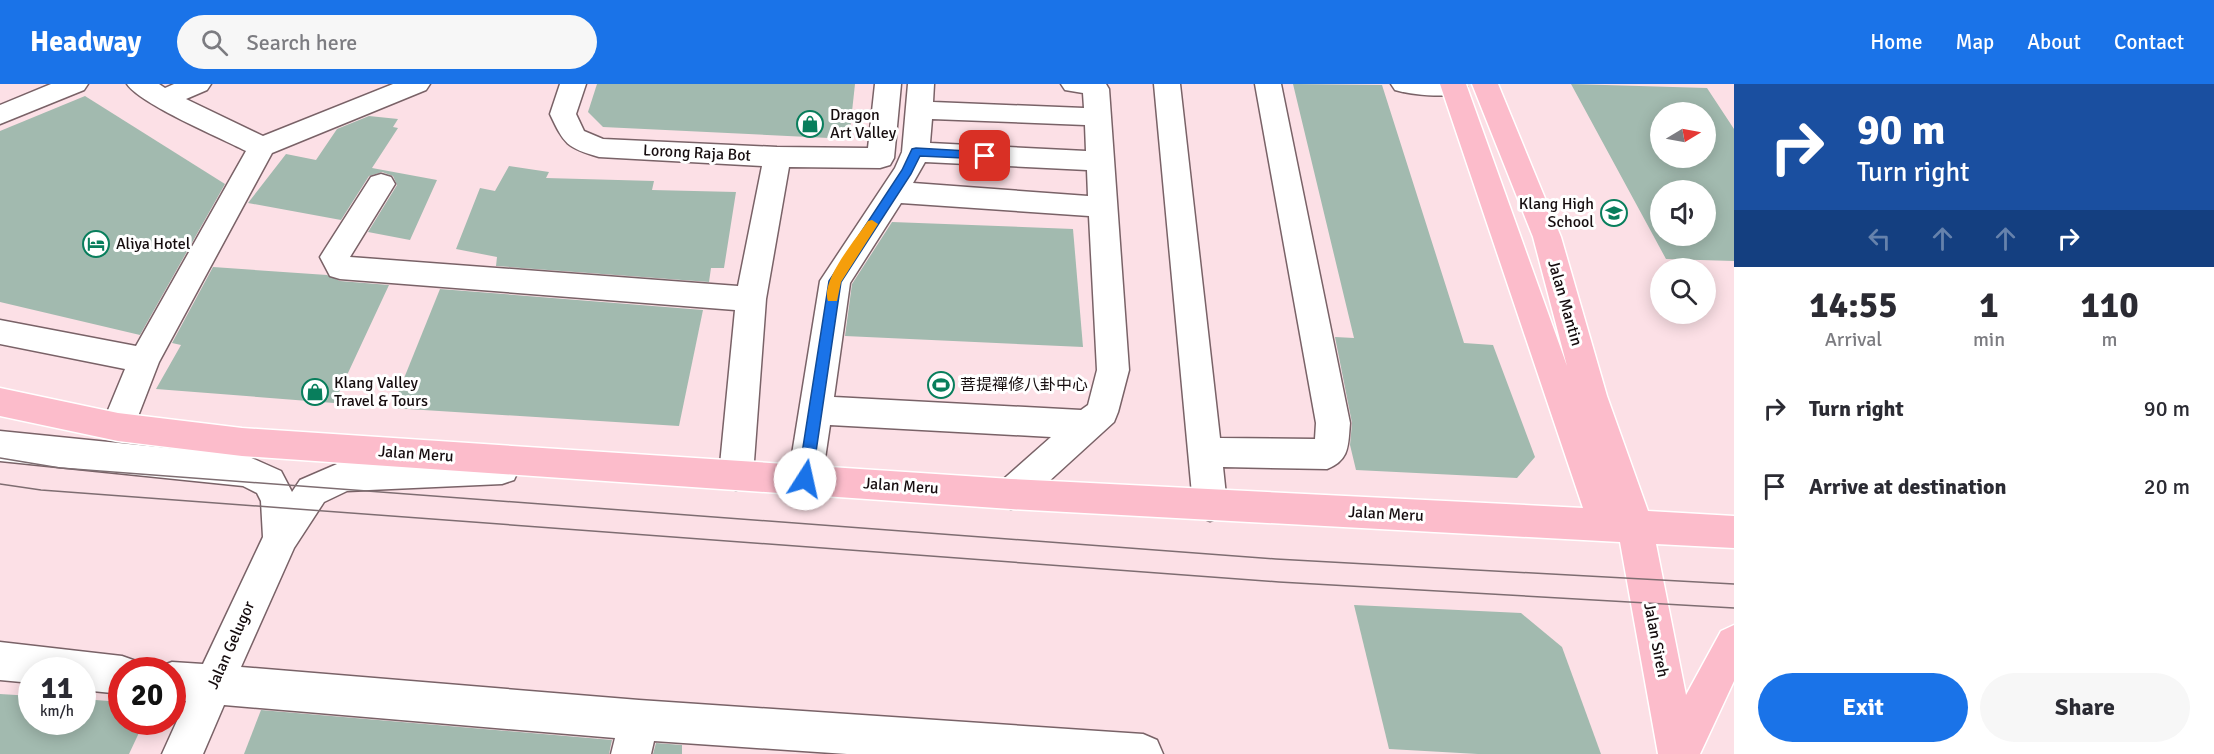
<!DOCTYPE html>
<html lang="en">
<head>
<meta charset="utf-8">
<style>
  :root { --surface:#fff; --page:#f7f7f7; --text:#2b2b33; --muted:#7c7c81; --accent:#1a73e8 }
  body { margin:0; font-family:Signika,"Noto Sans SC",sans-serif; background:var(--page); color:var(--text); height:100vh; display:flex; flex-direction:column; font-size:22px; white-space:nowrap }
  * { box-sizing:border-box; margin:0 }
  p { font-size:20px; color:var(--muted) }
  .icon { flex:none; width:33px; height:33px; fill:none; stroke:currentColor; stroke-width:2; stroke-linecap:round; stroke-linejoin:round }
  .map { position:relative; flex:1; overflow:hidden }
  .drawer { display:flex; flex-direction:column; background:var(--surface); width:480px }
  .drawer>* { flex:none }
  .guide { background:#1a4fa0; color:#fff; overflow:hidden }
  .needle { width:39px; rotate:80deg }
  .buttons { position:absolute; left:1650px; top:18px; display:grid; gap:12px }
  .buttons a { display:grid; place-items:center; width:66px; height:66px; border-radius:50%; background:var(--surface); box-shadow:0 3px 15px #0003; font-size:30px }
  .speed { position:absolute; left:18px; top:573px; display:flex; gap:12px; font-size:30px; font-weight:700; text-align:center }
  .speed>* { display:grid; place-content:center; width:78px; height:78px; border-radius:50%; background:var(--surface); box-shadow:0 3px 15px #0003; line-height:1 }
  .speed small { font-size:15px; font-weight:400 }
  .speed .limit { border:9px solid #d22; background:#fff; color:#111 }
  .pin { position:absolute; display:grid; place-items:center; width:51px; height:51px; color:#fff; margin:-26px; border-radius:12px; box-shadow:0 3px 9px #0006 }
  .me { position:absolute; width:66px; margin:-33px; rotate:10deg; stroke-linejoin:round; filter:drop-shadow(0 0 4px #0008) }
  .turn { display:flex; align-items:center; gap:21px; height:126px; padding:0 24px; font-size:27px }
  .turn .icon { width:78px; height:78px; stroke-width:2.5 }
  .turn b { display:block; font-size:42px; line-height:51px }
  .lanes { display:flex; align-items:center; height:57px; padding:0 24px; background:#0003; justify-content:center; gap:30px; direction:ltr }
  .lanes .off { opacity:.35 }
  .eta { display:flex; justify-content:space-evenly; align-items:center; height:102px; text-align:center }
  .eta b { font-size:36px; font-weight:800; line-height:42px }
  .primary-button { display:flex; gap:12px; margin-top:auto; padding:12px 24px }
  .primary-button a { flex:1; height:69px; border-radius:36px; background:var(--accent); color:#fff; font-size:24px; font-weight:800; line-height:69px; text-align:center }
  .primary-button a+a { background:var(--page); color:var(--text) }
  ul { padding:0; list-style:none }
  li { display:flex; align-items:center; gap:18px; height:78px; padding:0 24px }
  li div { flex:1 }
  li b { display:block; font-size:22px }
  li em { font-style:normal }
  header { display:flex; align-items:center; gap:36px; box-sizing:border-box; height:84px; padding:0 30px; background:var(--accent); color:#fff }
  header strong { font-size:28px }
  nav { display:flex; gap:33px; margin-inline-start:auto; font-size:21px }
  .search { width:420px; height:54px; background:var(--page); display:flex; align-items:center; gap:15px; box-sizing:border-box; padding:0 21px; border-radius:33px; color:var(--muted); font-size:22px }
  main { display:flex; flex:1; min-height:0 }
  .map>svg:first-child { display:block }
</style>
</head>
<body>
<header>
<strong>Headway</strong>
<div class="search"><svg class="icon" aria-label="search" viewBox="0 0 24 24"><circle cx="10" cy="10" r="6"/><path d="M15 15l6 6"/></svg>Search here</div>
<nav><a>Home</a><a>Map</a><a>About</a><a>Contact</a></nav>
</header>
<main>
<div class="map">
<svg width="1734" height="670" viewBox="0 0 1734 670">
  <rect width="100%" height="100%" fill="#fce0e6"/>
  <!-- building -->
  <g fill="#a2baaf" fill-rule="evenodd">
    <polygon points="597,0 855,0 849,55 603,43 588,28"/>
    <polygon points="1293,0 1382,1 1464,259 1493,261 1535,373 1517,394 1356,386 1350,361 1352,339 1335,253 1354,254"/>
    <path d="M1571 0 1707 4 1734 45V177L1666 175ZM1660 28H1706V74H1660ZM1660 106H1706V152H1660Z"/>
    <polygon points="85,12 225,100 140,251 0,218 0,47"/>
    <polygon points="369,32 398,35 393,43 398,44 372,84 437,96 410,156 368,148 397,101 393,92 382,88 369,92 341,136 248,119 286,70 316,76 337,45"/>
    <polygon points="509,82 549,88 546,94 654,97 652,106 736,108 724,184 711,184 709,198 496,182 497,173 456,165 480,104 495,107"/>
    <polygon points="892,138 1073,145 1083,263 845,252 852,200"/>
    <polygon points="213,183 327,191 340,197 389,201 334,319 156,305 181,261 172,259"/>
    <polygon points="440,205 703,226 679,342 392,324"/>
    <polygon points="1354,521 1521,529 1562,563 1601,670 1478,670 1389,665"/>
    <polygon points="0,610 32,612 32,638 82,638 82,615 122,618 122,638 144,638 129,670 0,670"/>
    <polygon points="261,626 612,656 609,670 244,670"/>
    <polygon points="656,659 682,661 682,670 653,670"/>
  </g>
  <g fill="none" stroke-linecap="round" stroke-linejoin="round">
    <defs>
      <g id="minor">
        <polygon points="51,0 88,0 84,6 0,40 0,21"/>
        <path d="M127 0H159L165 4 174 0H211L207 6 186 15 263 52 393 0H430L426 6 272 69 159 278 130 353 118 357 106 353 101 343 125 285 0 260V236L136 262 246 67C221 54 140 20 127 0Z"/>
        <path d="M560 0H586L576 30 584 47 603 55 777 63 868 64 875 0H901L894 74 890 81 880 84 789 83 766 215 753 391 748 402 736 406 724 402 719 391 735 226 340 195 330 192 320 173 325 165 371 93 381 90 391 93 395 100 350 173 738 202 762 82 599 73C567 64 564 60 550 30Z"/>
        <path d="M908 0H934L933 18 1084 24 1083 9 1065 6 1061 0H1106L1109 5 1129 286 1118 328 1114 338 1023 421 1011 425 999 421 994 410 999 399 1051 353 830 341 822 395 817 406 805 410 793 406 788 395 820 197 895 84 902 68ZM932 35 1085 41 1086 67 930 59ZM925 78 1087 86 1088 112 913 99ZM901 119 1089 132 1097 286 1088 321 1081 326 834 313 850 199Z"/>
        <path d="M1154 0H1180L1220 354 1315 355 1316 339 1255 0H1281L1350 339C1348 361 1350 376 1327 385L1223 383 1227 421 1222 432 1210 437 1198 432 1193 421Z"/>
        <path d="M1391 0H1465L1467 3 1463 9C1444 14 1414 11 1395 6Z"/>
        <polygon points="0,347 247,372 281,387 292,408 300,396 344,377 502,370 514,374 519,385 514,396 502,400 347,407 324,418 294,464 241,583 639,616 1143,650 1157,656 1163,670 847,670 654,657 651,670 611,670 615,654 224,621 203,670 162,670 186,617 172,616 172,586 157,586 158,583 172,578 203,580 263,453 261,417 257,409 243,402 0,377"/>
        <polygon points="0,558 122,572 136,577 139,586 122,586 122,610 82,606 82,586 32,586 32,599 0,596"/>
      </g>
      <polygon id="highway" points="1440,0 1466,0 1567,282 1533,153 1472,0 1498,0 1561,153 1607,312 1648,427 1734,432 1734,464 1656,460 1686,611 1721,547 1734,541 1734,597 1700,670 1658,670 1620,458 1011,425 242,372 118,357 0,332 0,304 118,329 242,344 1011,395 1583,424"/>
    </defs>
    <!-- minor casing -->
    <use href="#minor" stroke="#796267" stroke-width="3"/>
    <!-- highway casing -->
    <use href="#highway" stroke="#fff" stroke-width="3"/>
    <!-- minor -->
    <use href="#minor" fill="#fff" fill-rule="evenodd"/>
    <!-- highway -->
    <use href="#highway" fill="#fcbccb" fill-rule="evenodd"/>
    <!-- tram -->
    <g stroke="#7e6d71" stroke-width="1.5">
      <polyline points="0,374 60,384 1276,475 1734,500"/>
      <polyline points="0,400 41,406 1279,498 1734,524"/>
    </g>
  </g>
  <!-- route -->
  <polygon fill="#1a73e8" stroke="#114b97" stroke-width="1.5" points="916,64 985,68 991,72 985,75 920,72 911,90 841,198 812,395 810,399 805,401 800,399 798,395 829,197 902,86 912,65"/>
  <!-- slow -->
  <path fill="#f59e0b" d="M872 136 878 140 841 198 837 217H828C820 197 856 155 868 137Z"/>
  <!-- icons -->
  <defs>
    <symbol id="shop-ring" viewBox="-11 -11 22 22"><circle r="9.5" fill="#fff" stroke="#087e5c" stroke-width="1.5"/><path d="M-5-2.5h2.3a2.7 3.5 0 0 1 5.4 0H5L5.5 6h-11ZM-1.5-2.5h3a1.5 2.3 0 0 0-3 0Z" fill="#087e5c"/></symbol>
    <symbol id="school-ring" viewBox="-11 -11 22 22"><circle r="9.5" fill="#fff" stroke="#087e5c" stroke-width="1.5"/><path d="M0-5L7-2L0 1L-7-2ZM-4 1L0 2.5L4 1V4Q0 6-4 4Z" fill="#087e5c"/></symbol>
    <symbol id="hotel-ring" viewBox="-11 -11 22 22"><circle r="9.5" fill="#fff" stroke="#087e5c" stroke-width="1.5"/><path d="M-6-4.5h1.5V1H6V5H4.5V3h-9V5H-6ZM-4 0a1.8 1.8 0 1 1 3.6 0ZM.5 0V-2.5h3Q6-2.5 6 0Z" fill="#087e5c"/></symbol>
    <symbol id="stadium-ring" viewBox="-11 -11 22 22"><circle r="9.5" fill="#fff" stroke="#087e5c" stroke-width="1.5"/><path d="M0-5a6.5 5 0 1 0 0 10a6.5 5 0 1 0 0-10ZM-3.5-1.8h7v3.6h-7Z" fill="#087e5c"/></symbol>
  </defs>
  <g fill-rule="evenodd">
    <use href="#shop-ring" x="795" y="25" width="30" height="30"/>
    <use href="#school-ring" x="1599" y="114" width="30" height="30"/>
    <use href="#hotel-ring" x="81" y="145" width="30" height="30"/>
    <use href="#stadium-ring" x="926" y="286" width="30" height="30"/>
    <use href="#shop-ring" x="300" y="293" width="30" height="30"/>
  </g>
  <g text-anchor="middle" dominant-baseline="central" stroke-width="6" stroke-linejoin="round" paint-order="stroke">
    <!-- poi labels -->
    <g font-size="16" fill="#160d0f" stroke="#fff" text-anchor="start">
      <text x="830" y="31">Dragon<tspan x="830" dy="18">Art Valley</tspan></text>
      <text x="1594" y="120" text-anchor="end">Klang High<tspan x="1594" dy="18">School</tspan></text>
      <text x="116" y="160">Aliya Hotel</text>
      <text x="334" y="299">Klang Valley<tspan x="334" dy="18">Travel &amp; Tours</tspan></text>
      <text x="960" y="301">菩提禪修八卦中心</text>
    </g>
    <!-- street labels -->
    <g font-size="16" fill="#160d0f" stroke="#fff">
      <text transform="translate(697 69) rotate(3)">Lorong Raja Bot</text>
      <text transform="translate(1565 219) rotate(74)">Jalan Mantin</text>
      <text transform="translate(416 370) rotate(4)">Jalan Meru</text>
      <text transform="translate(901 402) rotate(4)">Jalan Meru</text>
      <text transform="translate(1386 430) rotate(3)">Jalan Meru</text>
      <text transform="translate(1656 556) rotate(79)">Jalan Sireh</text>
      <text transform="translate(231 561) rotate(-66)">Jalan Gelugor</text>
    </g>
  </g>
</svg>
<div class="buttons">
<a><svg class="needle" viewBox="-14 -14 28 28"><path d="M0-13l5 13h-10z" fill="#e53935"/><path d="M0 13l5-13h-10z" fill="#7c7c81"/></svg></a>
<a><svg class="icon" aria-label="sound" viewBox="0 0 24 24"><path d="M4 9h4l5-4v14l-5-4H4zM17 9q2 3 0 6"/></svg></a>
<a><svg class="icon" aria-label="search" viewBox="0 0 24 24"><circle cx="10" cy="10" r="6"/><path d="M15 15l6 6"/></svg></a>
</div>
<div class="speed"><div>11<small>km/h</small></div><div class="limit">20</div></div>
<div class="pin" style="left:985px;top:72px;background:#d93025"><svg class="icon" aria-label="arrive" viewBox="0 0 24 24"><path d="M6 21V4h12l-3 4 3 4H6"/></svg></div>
<svg class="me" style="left:805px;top:395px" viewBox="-20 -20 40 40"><circle r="19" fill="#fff"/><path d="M0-13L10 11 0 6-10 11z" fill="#1a73e8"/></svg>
</div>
<section class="drawer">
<div class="guide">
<div class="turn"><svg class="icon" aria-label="right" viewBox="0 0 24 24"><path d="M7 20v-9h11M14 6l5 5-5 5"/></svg><div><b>90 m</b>Turn right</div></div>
<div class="lanes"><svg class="icon off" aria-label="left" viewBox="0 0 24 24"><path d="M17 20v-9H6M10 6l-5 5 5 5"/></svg><svg class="icon off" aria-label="ahead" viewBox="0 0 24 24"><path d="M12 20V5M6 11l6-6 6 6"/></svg><svg class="icon off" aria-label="ahead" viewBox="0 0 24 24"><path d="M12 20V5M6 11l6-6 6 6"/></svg><svg class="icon" aria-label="right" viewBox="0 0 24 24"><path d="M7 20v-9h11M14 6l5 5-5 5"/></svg></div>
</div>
<div class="eta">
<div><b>14:55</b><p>Arrival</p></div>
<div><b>1</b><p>min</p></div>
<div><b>110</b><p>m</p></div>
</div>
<ul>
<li><svg class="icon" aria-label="right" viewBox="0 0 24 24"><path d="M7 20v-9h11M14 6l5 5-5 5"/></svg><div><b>Turn right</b></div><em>90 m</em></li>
<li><svg class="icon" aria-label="arrive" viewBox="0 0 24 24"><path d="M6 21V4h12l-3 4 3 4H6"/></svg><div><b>Arrive at destination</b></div><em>20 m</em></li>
</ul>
<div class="primary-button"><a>Exit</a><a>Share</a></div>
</section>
</main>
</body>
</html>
